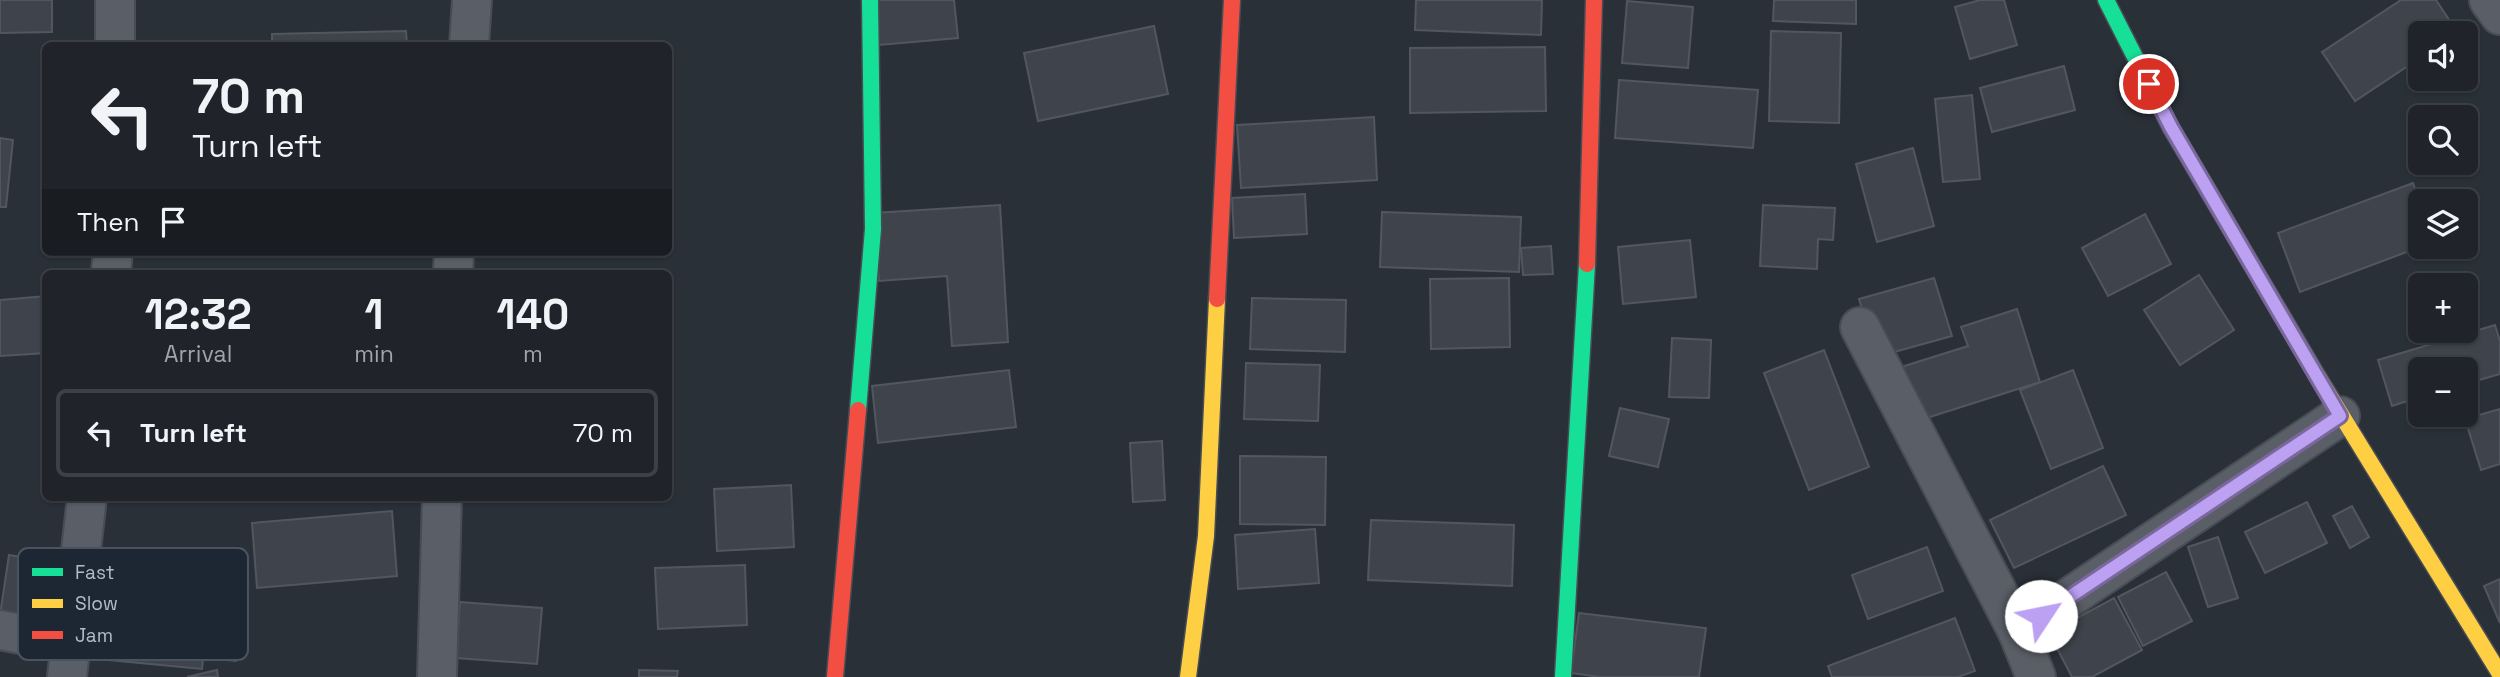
<!DOCTYPE html>
<html lang="en">
<head>
<meta charset="utf-8">
<style>
  :root { --surface:#20242a; --page:#2d3036; --text:#f1f3f6; --muted:#a2a4a8; --line:#3d4147 }
  body { margin:0; font-family:"Space Grotesk",sans-serif; background:var(--page); color:var(--text); height:100vh; display:flex; flex-direction:column; font-size:26px; white-space:nowrap }
  * { box-sizing:border-box; margin:0 }
  p { font-size:23px; color:var(--muted) }
  .icon { flex:none; width:38px; height:38px; fill:none; stroke:currentColor; stroke-width:2; stroke-linecap:round; stroke-linejoin:round }
  .map { position:relative; flex:1; overflow:hidden }
  .panel { position:absolute; left:42px; top:270px; width:630px; height:231px; display:flex; flex-direction:column; background:var(--surface); border-radius:10px; box-shadow:0 2px 5px #0004,0 0 0 2px var(--line) }
  .panel>* { flex:none }
  .guide { position:absolute; left:42px; top:42px; width:630px; height:214px; border-radius:10px; box-shadow:0 2px 5px #0004,0 0 0 2px var(--line); background:#20242a; color:var(--text); overflow:hidden }
  .tools { position:absolute; left:2408px; top:21px; display:grid; gap:14px }
  .tools a { display:grid; place-items:center; width:70px; height:70px; border-radius:10px; background:var(--surface); box-shadow:0 2px 5px #0004,0 0 0 2px var(--line); font-size:35px }
  .pin { position:absolute; display:grid; place-items:center; width:60px; height:60px; color:#fff; margin:-30px; border:4px solid #fff; border-radius:50%; box-shadow:0 2px 7px #0007 }
  .me { position:absolute; width:77px; margin:-38px; rotate:56deg; stroke-linejoin:round; filter:drop-shadow(0 0 5px #0008) }
  .turn { display:flex; align-items:center; gap:24px; height:147px; padding:0 35px; font-size:32px }
  .turn .icon { width:91px; height:91px; stroke-width:2.5 }
  .turn b { display:block; font-size:49px; line-height:60px }
  .then { display:flex; align-items:center; height:66px; padding:0 35px; background:#0003; gap:14px; font-size:26px }
  .eta { display:flex; justify-content:space-evenly; align-items:center; height:119px; text-align:center }
  .eta b { font-size:42px; font-weight:800; line-height:49px }
  ul { padding:0; list-style:none }
  li { display:flex; align-items:center; gap:21px; height:88px; margin:0 14px 10px; padding:0 21px; border:4px solid var(--line); border-radius:10px }
  li div { flex:1 }
  li b { display:block; font-size:26px }
  li em { font-style:normal }
  .map>svg:first-child { display:block }
</style>
</head>
<body>
<div class="map">
<svg width="2500" height="677" viewBox="0 0 2500 677">
  <rect width="100%" height="100%" fill="#2a3038"/>
  <!-- building -->
  <g fill="#3f444c" stroke="#52575f" stroke-width="2">
    <polygon points="0,0 52,0 52,32 0,33"/>
    <polygon points="875,0 954,0 958,38 879,45"/>
    <polygon points="1416,0 1542,0 1541,35 1415,30"/>
    <polygon points="1774,0 1856,0 1856,24 1773,21"/>
    <polygon points="1980,0 2004,0 2017,45 1970,59 1955,7"/>
    <polygon points="2401,0 2436,0 2458,33 2420,33 2420,58 2355,101 2322,52"/>
    <polygon points="1627,1 1693,7 1688,68 1622,63"/>
    <polygon points="1154,26 1168,94 1038,121 1024,53"/>
    <polygon points="406,31 407,46 272,46 272,34"/>
    <polygon points="1771,31 1841,33 1839,123 1769,121"/>
    <polygon points="1545,47 1546,111 1410,113 1410,48"/>
    <polygon points="2064,66 2075,110 1992,132 1980,88"/>
    <polygon points="1619,80 1758,90 1753,148 1615,138"/>
    <polygon points="1972,95 1980,179 1943,182 1935,99"/>
    <polygon points="1374,117 1377,180 1241,188 1237,125"/>
    <polygon points="0,138 13,140 6,207 0,207"/>
    <polygon points="1913,148 1934,226 1877,242 1856,164"/>
    <polygon points="2413,183 2420,202 2420,247 2300,292 2278,233"/>
    <polygon points="1305,194 1307,234 1234,238 1232,198"/>
    <polygon points="1000,205 1008,342 952,346 947,276 879,281 874,213"/>
    <polygon points="1763,205 1835,208 1833,240 1818,239 1817,269 1760,266"/>
    <polygon points="1382,212 1521,217 1519,272 1380,267"/>
    <polygon points="2145,214 2171,264 2108,296 2082,248"/>
    <polygon points="1690,240 1696,297 1623,304 1618,247"/>
    <polygon points="1551,246 1553,274 1523,275 1521,248"/>
    <polygon points="2199,275 2234,330 2180,365 2144,310"/>
    <polygon points="1509,278 1510,347 1431,349 1430,279"/>
    <polygon points="1934,278 1952,336 1876,357 1859,299"/>
    <polygon points="46,296 46,353 0,356 0,300"/>
    <polygon points="1252,298 1346,300 1345,352 1250,349"/>
    <polygon points="2017,309 2040,382 1911,423 1895,369 1968,346 1961,327"/>
    <polygon points="2495,325 2500,341 2500,374 2466,384 2466,369 2420,369 2420,397 2392,406 2378,360"/>
    <polygon points="1672,338 1711,340 1709,398 1669,397"/>
    <polygon points="1824,350 1869,467 1809,490 1764,373"/>
    <polygon points="1246,363 1320,365 1318,421 1244,419"/>
    <polygon points="1009,370 1016,427 878,443 872,386"/>
    <polygon points="2073,370 2103,448 2051,469 2020,390"/>
    <polygon points="1620,408 1669,419 1658,467 1609,456"/>
    <polygon points="2500,409 2500,464 2481,470 2465,419"/>
    <polygon points="1162,441 1165,500 1133,502 1130,443"/>
    <polygon points="1240,456 1326,457 1325,525 1240,524"/>
    <polygon points="2103,466 2126,515 2014,568 1990,520"/>
    <polygon points="791,485 794,547 717,551 714,489"/>
    <polygon points="2307,502 2327,543 2265,573 2245,532"/>
    <polygon points="2352,506 2369,537 2350,548 2333,516"/>
    <polygon points="392,511 397,576 257,588 252,523"/>
    <polygon points="1371,520 1514,525 1512,586 1368,580"/>
    <polygon points="1315,529 1319,583 1238,589 1235,535"/>
    <polygon points="2218,537 2238,598 2208,607 2188,547"/>
    <polygon points="1927,547 1943,591 1868,619 1852,575"/>
    <polygon points="9,555 44,561 34,621 0,615"/>
    <polygon points="745,565 747,625 658,629 655,568"/>
    <polygon points="2166,572 2192,621 2143,646 2118,597"/>
    <polygon points="2500,579 2500,623 2484,586"/>
    <polygon points="212,595 242,598 236,661 206,658"/>
    <polygon points="2114,598 2142,650 2092,677 2072,677 2049,633"/>
    <polygon points="93,602 208,612 202,669 88,658"/>
    <polygon points="460,602 542,608 537,664 456,658"/>
    <polygon points="1579,613 1706,628 1699,677 1600,677 1571,673"/>
    <polygon points="1955,618 1975,671 1958,677 1832,677 1828,666"/>
    <polygon points="217,670 218,677 187,677"/>
    <polygon points="639,670 678,671 677,677 639,677"/>
  </g>
  <g fill="none" stroke-linecap="round" stroke-linejoin="round">
    <defs>
      <g id="street">
        <polyline points="2489,0 2500,15"/>
        <polyline points="115,46 115,0"/>
        <polyline points="469,46 472,0"/>
        <polyline points="111,273 113,252"/>
        <polyline points="453,273 454,252"/>
        <polyline points="1860,327 2018,632 2036,677"/>
        <polyline points="0,630 71,644"/>
        <polyline points="2018,632 2340,416"/>
        <polyline points="67,677 87,497"/>
        <polyline points="437,677 442,497"/>
      </g>
      <g id="fast">
        <polyline points="2106,0 2171,128 2318,377"/>
        <polyline points="858,410 873,229 870,0"/>
        <polyline points="1563,677 1587,264"/>
      </g>
      <g id="slow">
        <polyline points="2318,377 2500,674"/>
        <polyline points="1188,677 1206,536 1217,299"/>
      </g>
      <g id="jam">
        <polyline points="1587,264 1594,0"/>
        <polyline points="1217,299 1232,0"/>
        <polyline points="835,677 858,410"/>
      </g>
    </defs>
    <!-- street casing -->
    <use href="#street" stroke="#484c55" stroke-width="42"/>
    <!-- fast casing -->
    <use href="#fast" stroke="#484c55" stroke-width="19"/>
    <!-- slow casing -->
    <use href="#slow" stroke="#484c55" stroke-width="19"/>
    <!-- jam casing -->
    <use href="#jam" stroke="#484c55" stroke-width="19"/>
    <!-- street -->
    <use href="#street" stroke="#5a5e66" stroke-width="38"/>
    <!-- fast -->
    <use href="#fast" stroke="#16e098" stroke-width="16"/>
    <!-- slow -->
    <use href="#slow" stroke="#ffcf43" stroke-width="16"/>
    <!-- jam -->
    <use href="#jam" stroke="#f24e42" stroke-width="16"/>
  </g>
  <g fill="none" stroke-linecap="round" stroke-linejoin="round">
    <defs>
      <polyline id="route" points="2041,616 2340,416 2171,127 2149,84"/>
    </defs>
    <!-- route casing -->
    <use href="#route" stroke="#7a689d" stroke-width="18"/>
    <!-- route -->
    <use href="#route" stroke="#bca0f2" stroke-width="12"/>
  </g>
  <!-- legend -->
  <rect x="18" y="548" width="230" height="112" rx="10" fill="#1d2633" stroke="#4a5360" stroke-width="2"/>
  <rect x="32" y="568" width="31" height="8" fill="#16e098"/>
  <rect x="32" y="599" width="31" height="9" fill="#ffcf43"/>
  <rect x="32" y="631" width="31" height="8" fill="#f24e42"/>
  <g font-size="19" fill="#b4bcc9">
    <text x="75" y="579">Fast</text>
    <text x="75" y="610">Slow</text>
    <text x="75" y="642">Jam</text>
  </g>
</svg>
<div class="tools">
<a><svg class="icon" aria-label="sound" viewBox="0 0 24 24"><path d="M4 9h4l5-4v14l-5-4H4zM17 9q2 3 0 6"/></svg></a>
<a><svg class="icon" aria-label="search" viewBox="0 0 24 24"><circle cx="10" cy="10" r="6"/><path d="M15 15l6 6"/></svg></a>
<a><svg class="icon" aria-label="layers" viewBox="0 0 24 24"><path d="M12 4l9 5-9 5-9-5zM3 14l9 5 9-5"/></svg></a>
<a>+</a>
<a>−</a>
</div>
<div class="pin" style="left:2149px;top:84px;background:#d93025"><svg class="icon" aria-label="arrive" viewBox="0 0 24 24"><path d="M6 21V4h12l-3 4 3 4H6"/></svg></div>
<svg class="me" style="left:2041px;top:616px" viewBox="-20 -20 40 40"><circle r="19" fill="#fff"/><path d="M0-13L10 11 0 6-10 11z" fill="#bca0f2"/></svg>
<div class="guide">
<div class="turn"><svg class="icon" aria-label="left" viewBox="0 0 24 24"><path d="M17 20v-9H6M10 6l-5 5 5 5"/></svg><div><b>70 m</b>Turn left</div></div>
<div class="then">Then<svg class="icon" aria-label="arrive" viewBox="0 0 24 24"><path d="M6 21V4h12l-3 4 3 4H6"/></svg></div>
</div>
<section class="panel">
<div class="eta">
<div><b>12:32</b><p>Arrival</p></div>
<div><b>1</b><p>min</p></div>
<div><b>140</b><p>m</p></div>
</div>
<ul>
<li><svg class="icon" aria-label="left" viewBox="0 0 24 24"><path d="M17 20v-9H6M10 6l-5 5 5 5"/></svg><div><b>Turn left</b></div><em>70 m</em></li>
</ul>
</section>
</div>
</body>
</html>
